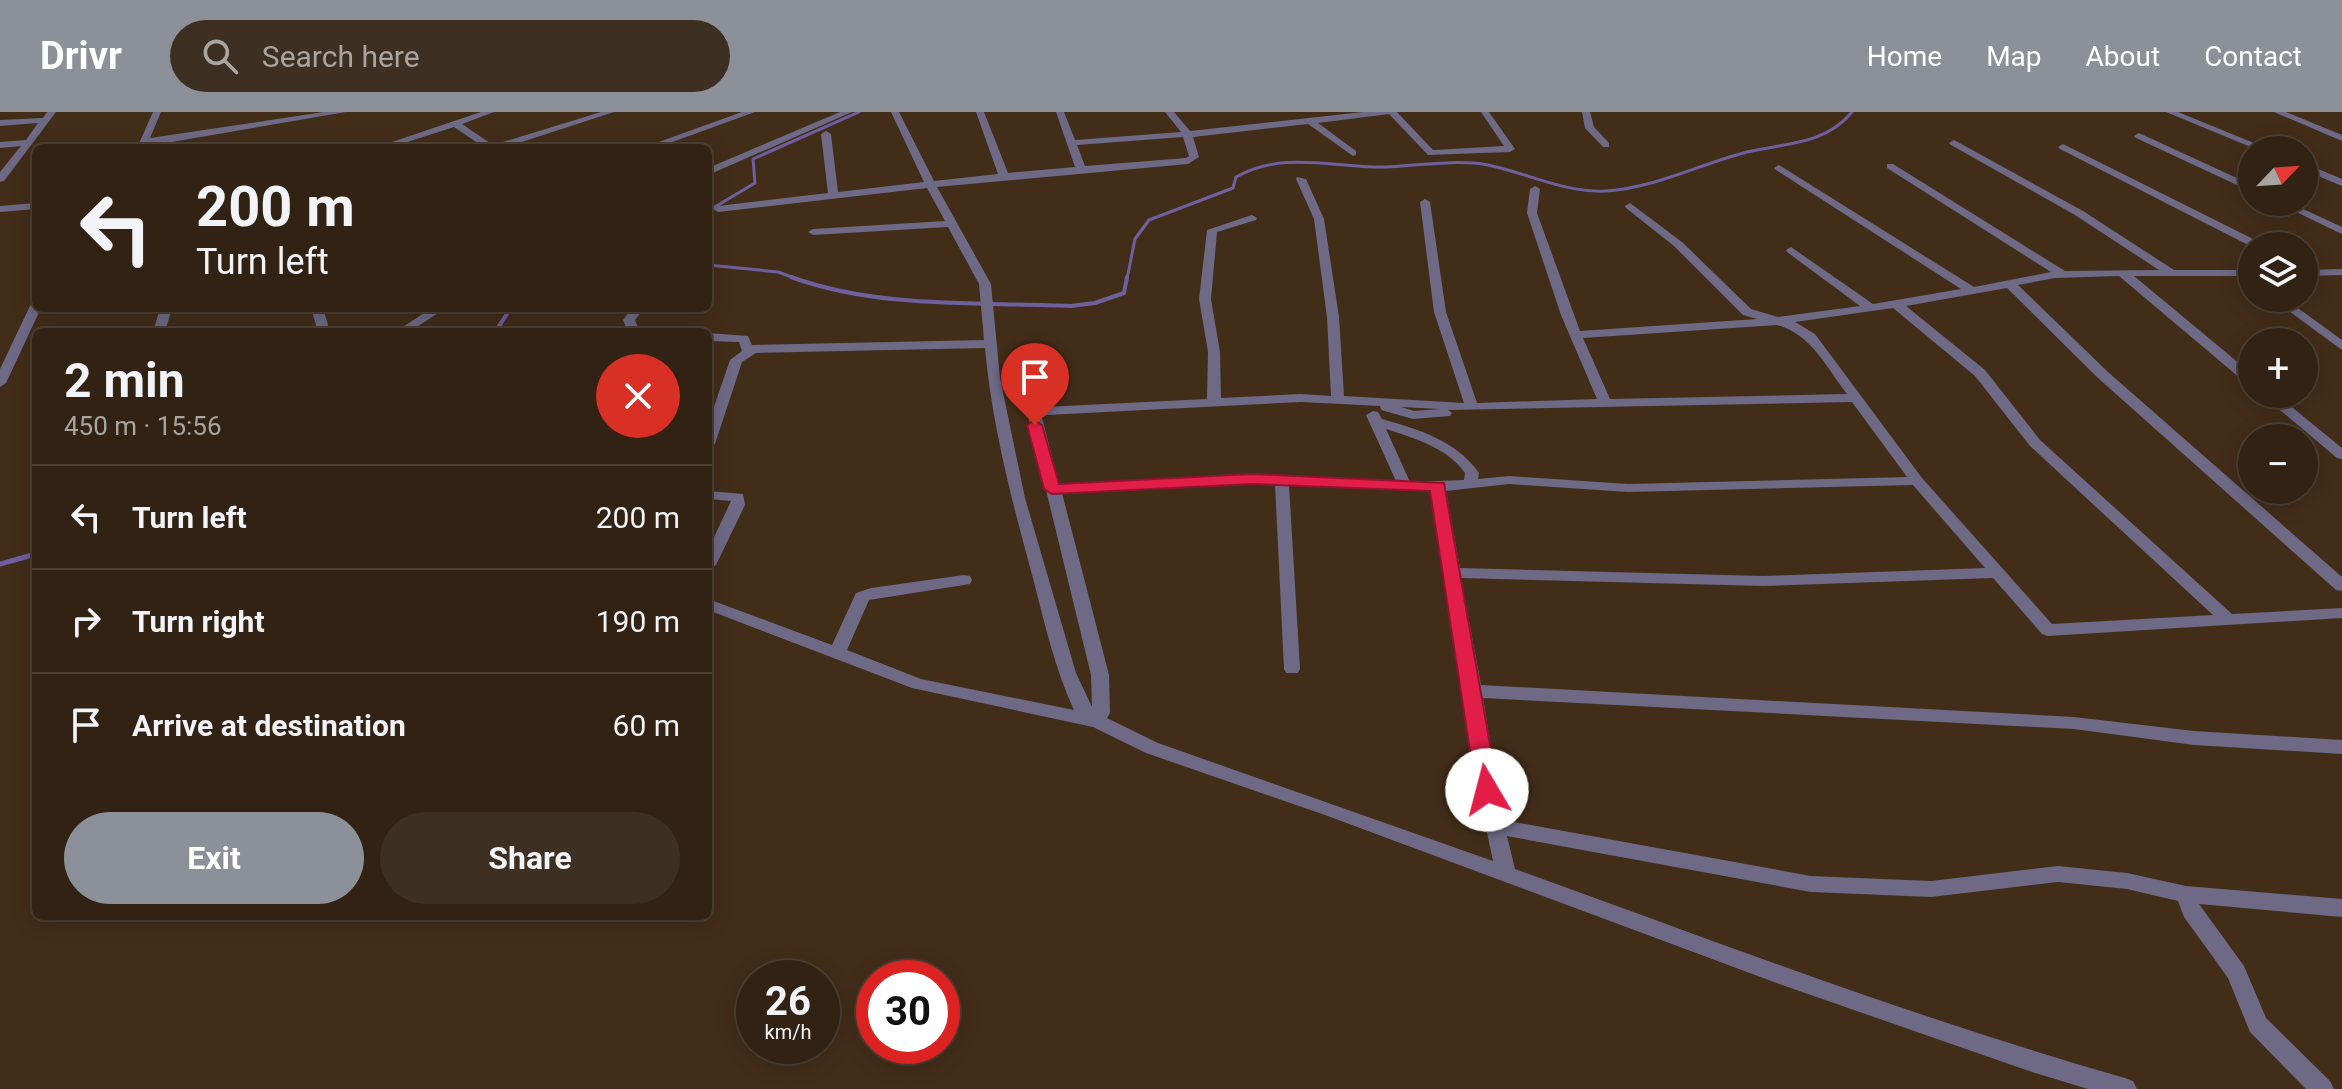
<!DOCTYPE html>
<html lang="en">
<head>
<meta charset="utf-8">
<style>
  :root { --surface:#322213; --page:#3d2f21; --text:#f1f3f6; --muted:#a8a4a0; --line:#4d3f33; --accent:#8c9099 }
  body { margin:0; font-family:Roboto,sans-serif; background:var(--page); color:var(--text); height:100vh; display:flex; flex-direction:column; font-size:30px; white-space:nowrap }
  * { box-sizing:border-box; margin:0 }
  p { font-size:26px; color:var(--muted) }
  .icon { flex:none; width:44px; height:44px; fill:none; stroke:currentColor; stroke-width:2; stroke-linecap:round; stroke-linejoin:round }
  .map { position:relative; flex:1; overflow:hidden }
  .details { position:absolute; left:32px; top:216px; width:680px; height:592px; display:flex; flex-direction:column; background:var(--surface); border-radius:12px; box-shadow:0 4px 20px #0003,0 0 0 2px var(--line) }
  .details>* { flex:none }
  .top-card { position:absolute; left:32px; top:32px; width:680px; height:168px; border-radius:12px; box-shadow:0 4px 20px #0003,0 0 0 2px var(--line); background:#322213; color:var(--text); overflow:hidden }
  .needle { width:52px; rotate:65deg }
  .tools { position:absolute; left:2238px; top:24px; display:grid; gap:16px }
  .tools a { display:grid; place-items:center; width:80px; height:80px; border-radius:50%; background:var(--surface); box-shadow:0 4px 20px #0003,0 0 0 2px var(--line); font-size:40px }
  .speed { position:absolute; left:736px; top:848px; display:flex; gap:16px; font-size:40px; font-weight:700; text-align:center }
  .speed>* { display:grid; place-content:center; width:104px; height:104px; border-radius:50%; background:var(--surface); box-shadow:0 4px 20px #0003,0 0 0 2px var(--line); line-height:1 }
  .speed small { font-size:20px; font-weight:400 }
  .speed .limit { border:12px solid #d22; background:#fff; color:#111 }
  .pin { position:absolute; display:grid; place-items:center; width:68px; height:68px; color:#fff; margin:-82px -34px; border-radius:50% 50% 50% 0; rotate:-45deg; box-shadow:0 0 8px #0007 }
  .pin .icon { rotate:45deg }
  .me { position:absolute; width:88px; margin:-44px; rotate:352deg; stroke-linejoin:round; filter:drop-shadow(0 0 6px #0008) }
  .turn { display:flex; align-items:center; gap:28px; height:168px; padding:0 32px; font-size:36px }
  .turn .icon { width:104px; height:104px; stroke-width:2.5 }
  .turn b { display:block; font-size:56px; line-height:68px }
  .round { display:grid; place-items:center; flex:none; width:84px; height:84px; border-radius:42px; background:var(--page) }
  .overview { display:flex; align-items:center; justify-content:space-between; height:136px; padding:0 32px }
  h1 { font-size:48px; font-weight:700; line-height:60px }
  .primary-button { display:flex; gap:16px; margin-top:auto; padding:16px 32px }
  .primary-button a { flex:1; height:92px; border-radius:48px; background:var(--accent); color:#fff; font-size:32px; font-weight:700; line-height:92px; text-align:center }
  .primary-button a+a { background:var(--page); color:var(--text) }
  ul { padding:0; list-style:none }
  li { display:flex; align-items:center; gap:24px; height:104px; padding:0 32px; border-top:2px solid var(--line) }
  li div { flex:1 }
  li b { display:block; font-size:30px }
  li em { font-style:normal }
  header { display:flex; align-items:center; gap:48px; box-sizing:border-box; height:112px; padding:0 40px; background:var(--accent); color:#fff }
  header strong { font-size:38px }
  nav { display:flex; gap:44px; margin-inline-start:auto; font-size:28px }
  .search { width:560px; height:72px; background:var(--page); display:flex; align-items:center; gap:20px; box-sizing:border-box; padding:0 28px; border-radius:44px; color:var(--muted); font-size:30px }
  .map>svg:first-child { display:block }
</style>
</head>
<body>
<header>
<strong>Drivr</strong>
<div class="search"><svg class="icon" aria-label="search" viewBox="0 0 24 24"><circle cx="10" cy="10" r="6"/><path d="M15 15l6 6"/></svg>Search here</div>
<nav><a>Home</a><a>Map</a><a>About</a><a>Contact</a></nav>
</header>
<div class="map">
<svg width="2342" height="977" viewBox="0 0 2342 977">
  <rect width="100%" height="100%" fill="#422d19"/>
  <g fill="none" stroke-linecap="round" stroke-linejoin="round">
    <!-- stream-far2 -->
    <g stroke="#6e609f" stroke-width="3">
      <polyline points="708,99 755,71 753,47 859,0"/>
      <polyline points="708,153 778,160 797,167"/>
      <path d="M1127 167 1135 127 1149 108 1233 76 1236 65C1285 38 1332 56 1385 55 1419 54 1453 47 1488 53 1527 61 1565 81 1606 79 1655 76 1700 52 1747 40 1785 31 1825 33 1852 0"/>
    </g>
    <!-- stream-far1 -->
    <g stroke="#6e609f" stroke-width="4">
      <path d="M791 165C879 197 979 190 1071 194L1095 191 1124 181 1127 165"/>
      <polyline points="495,220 511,196"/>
    </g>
    <!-- stream -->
    <polyline stroke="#6e609f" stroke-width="5" points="0,452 36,442"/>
    <!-- minor -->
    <g fill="#6e6985" fill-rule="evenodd">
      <polygon points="47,0 56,0 4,69 0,70 0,60 21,34 0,36 0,30 26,28 38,11 0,14 0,8 43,6"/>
      <polygon points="153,0 161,0 150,26 324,0 346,0 137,36"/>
      <polygon points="481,0 494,0 462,12 493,33 601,0 614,0 503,36 485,36 454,15 389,36 374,36"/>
      <polygon points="742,0 755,0 656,36 642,36"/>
      <polygon points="840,0 852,0 708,63 708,56"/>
      <path d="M891 0H899L934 69 998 62 976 0H984L1008 61 1075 55 1056 0H1064L1075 28 1181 20 1165 0H1174L1190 19 1363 0H1397L1433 38 1504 34 1481 0H1489L1515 37 1510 40 1428 43 1389 2 1318 11 1356 39V43L1353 44 1308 12 1193 25 1199 45 1188 52 937 75 991 172 1000 266 1025 386 1076 561 1092 595 1091 563 1028 304 1044 295 1207 287 1208 240 1199 187 1207 118 1252 103 1257 106 1256 108 1217 120 1211 187 1220 240 1221 286 1301 282 1331 284 1327 205 1314 107 1296 67 1297 65 1306 67 1324 107 1339 205 1344 284 1464 291 1434 200 1420 90 1425 87 1430 90 1446 200 1477 291 1597 287 1561 203 1527 101 1530 77 1535 74 1540 77 1537 101 1580 219 1757 207 1743 203 1674 134 1626 96 1625 94 1630 91 1682 130 1751 197 1778 205 1860 194 1787 140 1786 138 1791 135 1873 192 1961 177 1776 58 1774 56 1779 53 1974 175 2051 160 1887 56V52H1893L2065 159 2159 158 2075 103 1951 33 1949 31 1954 28 2083 99 2174 158H2252V164H2134L2252 262V273L2247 272 2119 164 2055 166 2018 173 2108 260 2342 465V479L2336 478 2098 266 2007 176 1906 194 1985 258 2040 328 2232 502 2342 496V506L2048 524 2042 522 1993 466 1763 474 1461 466 1481 573 2074 605 2194 619 2342 628V642L2194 633 2074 617 1483 586 1503 708 1811 764 1931 769 2058 754 2127 761 2186 774 2342 787V805L2199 792 2244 854 2266 906 2330 969 2334 977H2306L2250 920 2228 866 2184 805 2178 789 2127 777 2058 770 1931 785 1811 780 1507 724 1515 757C1717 830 1918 907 2125 966L2133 969 2137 977H2088L2029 959 1785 874 1325 703 1146 641 1093 615 912 576 708 498V487L832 533 856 481 871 476 964 463 970 464 972 468 970 472 964 473 869 488 847 538 921 567 1074 598C1055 557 1045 513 1034 470 1013 393 992 315 985 236L756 241 742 250 715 332 708 336V312L730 248 742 239 739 230 708 229V221L748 224 752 233 984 228 979 172 948 115 813 123 808 120 813 117 945 109 927 76 718 100 713 97 718 94 828 81 821 22 826 19 831 22 838 80 924 70ZM1183 25 1189 44 1186 46 1085 54 1077 33ZM1893 196 1975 264 2030 334 2213 503 2052 512 1922 366 1815 222 1795 210ZM1777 213C1811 222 1827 256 1847 282L1610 287 1583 226ZM1301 290 1380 294 1381 298 1413 307 1450 304 1452 301 1448 298 1852 290 1907 365 1628 372 1509 364 1478 367 1479 361C1457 329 1418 317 1382 307L1378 300 1373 299 1366 303 1396 369 1252 363 1059 372 1042 306 1047 303ZM1401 295 1440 297 1414 299ZM1386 317C1414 326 1448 336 1465 361L1464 368 1410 370ZM1252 371 1275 372 1284 557 1286 561H1298L1300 557 1289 373 1431 379 1478 678 1493 749 1158 631 1107 606 1110 601 1109 563 1062 381ZM1509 372 1628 380 1913 373 1985 456 1763 464 1460 456 1446 379Z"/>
      <polygon points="1582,0 1590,0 1594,15 1609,31 1609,35 1603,35 1585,16"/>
      <polygon points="2166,0 2178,0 2271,38 2258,38"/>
      <polygon points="2274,0 2286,0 2342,23 2342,29"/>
      <polygon points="2139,21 2252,73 2252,80 2136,26 2134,24"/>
      <polygon points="2063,32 2263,132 2264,134 2252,135 2060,37 2058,35"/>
      <polygon points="2304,51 2342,67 2342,74 2304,58"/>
      <polygon points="2275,90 2288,90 2342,115 2342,122"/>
      <polygon points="36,91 36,97 0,100 0,94"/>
      <polygon points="2342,157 2342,163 2304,164 2304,158"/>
      <polygon points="2271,186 2284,186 2342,228 2342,238"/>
      <polygon points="36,190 36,196 41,196 6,271 0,275 0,257 30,194"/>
      <polygon points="160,196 172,196 165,220 153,220"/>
      <polygon points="311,196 323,196 330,220 318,220"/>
      <polygon points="432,196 446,196 409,220 395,220"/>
      <polygon points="632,196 644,196 635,208 640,220 628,220 623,208"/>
      <polygon points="2261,282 2276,282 2342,336 2342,347 2337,346"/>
      <polygon points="708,379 743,382 745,393 716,453 708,458 708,438 731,389 708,387"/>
    </g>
  </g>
  <!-- route -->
  <polygon fill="#e11d48" stroke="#92132f" stroke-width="2" points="1035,308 1042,313 1059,372 1252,362 1444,371 1498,678 1495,684 1479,684 1476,678 1430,379 1252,372 1052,382 1044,377 1027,313"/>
</svg>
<div class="tools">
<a><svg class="needle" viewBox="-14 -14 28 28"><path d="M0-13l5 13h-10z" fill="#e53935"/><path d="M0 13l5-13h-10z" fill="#a8a4a0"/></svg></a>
<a><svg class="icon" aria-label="layers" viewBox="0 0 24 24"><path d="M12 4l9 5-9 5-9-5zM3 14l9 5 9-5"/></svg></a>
<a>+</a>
<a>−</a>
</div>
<div class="speed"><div>26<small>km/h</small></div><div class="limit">30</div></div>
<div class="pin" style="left:1035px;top:313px;background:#d93025"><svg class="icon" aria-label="arrive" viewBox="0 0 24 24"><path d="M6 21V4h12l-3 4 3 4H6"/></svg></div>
<svg class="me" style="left:1487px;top:678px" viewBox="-20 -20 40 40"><circle r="19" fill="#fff"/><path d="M0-13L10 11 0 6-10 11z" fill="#e11d48"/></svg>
<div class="top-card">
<div class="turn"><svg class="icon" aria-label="left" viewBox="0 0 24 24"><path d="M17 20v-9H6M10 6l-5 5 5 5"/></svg><div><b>200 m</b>Turn left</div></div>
</div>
<section class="details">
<div class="overview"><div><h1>2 min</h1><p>450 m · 15:56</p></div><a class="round" style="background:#d93025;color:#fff"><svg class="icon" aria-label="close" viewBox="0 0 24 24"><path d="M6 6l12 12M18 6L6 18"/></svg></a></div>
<ul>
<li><svg class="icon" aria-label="left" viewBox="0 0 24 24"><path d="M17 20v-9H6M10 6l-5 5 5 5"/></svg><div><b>Turn left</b></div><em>200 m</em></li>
<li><svg class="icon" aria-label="right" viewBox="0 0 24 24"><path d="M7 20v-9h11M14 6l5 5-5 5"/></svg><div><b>Turn right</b></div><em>190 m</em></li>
<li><svg class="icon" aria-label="arrive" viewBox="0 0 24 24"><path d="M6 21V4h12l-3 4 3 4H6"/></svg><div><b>Arrive at destination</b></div><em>60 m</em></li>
</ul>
<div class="primary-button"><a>Exit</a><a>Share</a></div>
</section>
</div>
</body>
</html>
